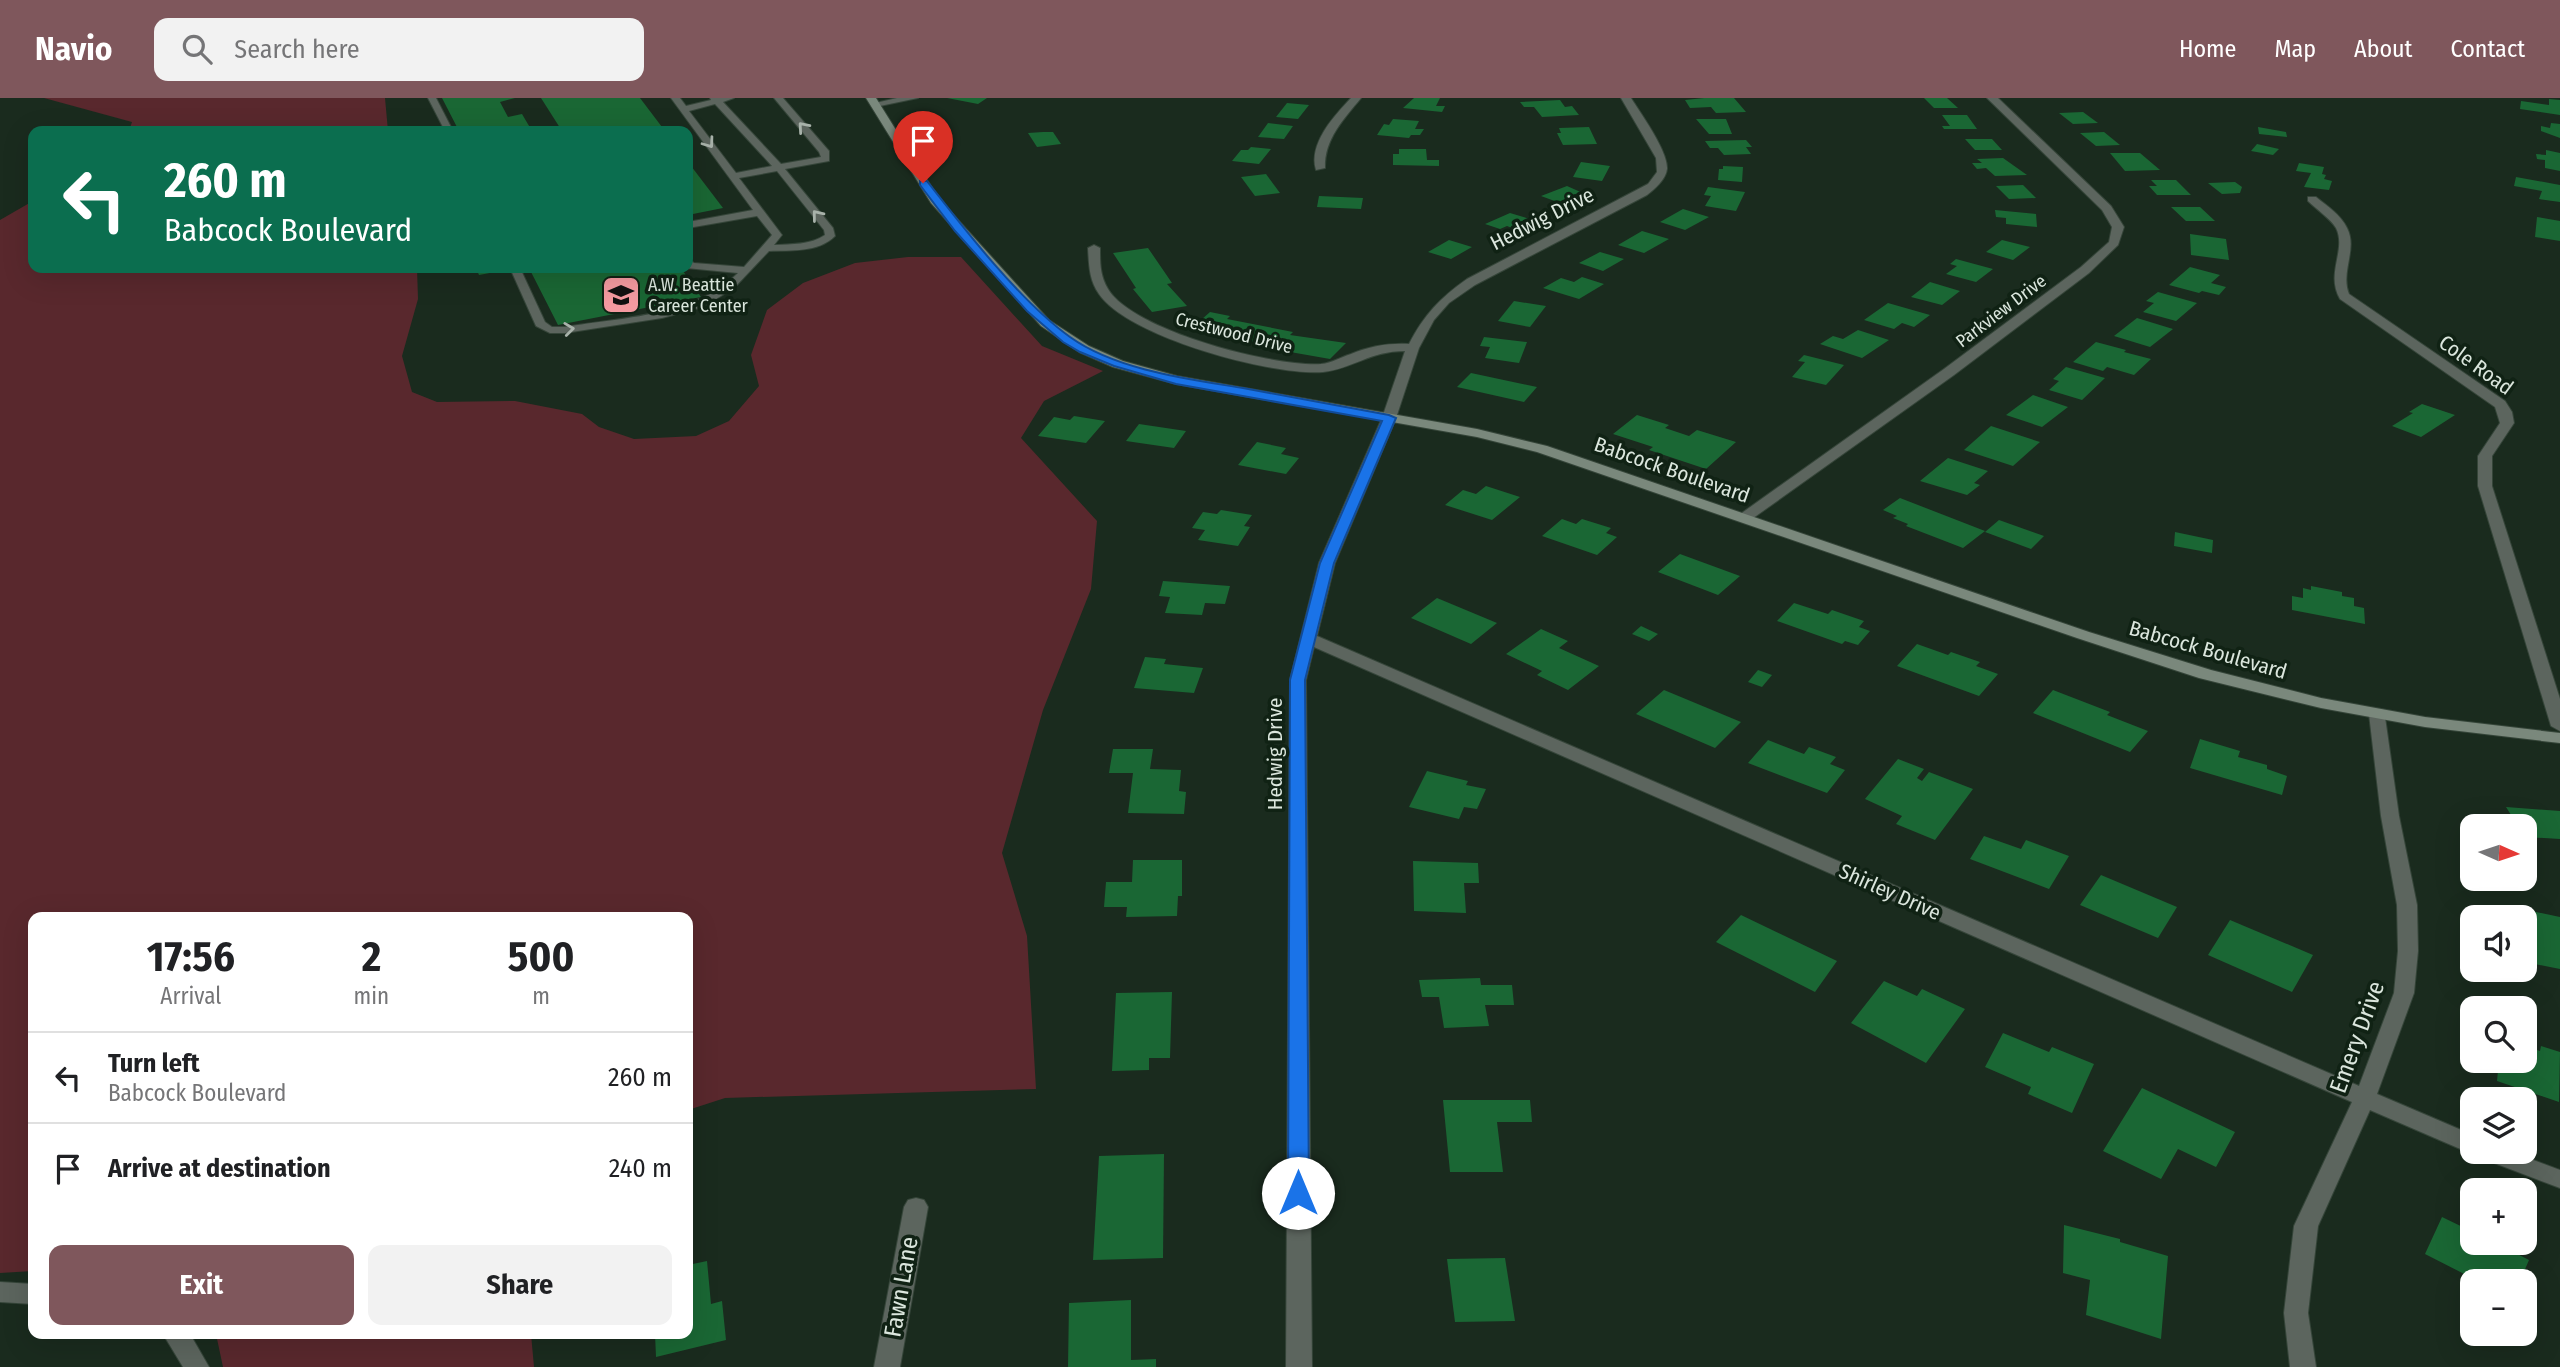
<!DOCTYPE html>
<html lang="en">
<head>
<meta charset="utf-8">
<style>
  :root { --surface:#fff; --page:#f2f2f2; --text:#202124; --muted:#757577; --line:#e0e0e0; --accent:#7f575c }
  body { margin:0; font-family:"Fira Sans Condensed",sans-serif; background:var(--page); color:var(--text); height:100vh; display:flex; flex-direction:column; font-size:26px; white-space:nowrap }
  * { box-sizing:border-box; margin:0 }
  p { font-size:23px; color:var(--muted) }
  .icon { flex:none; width:38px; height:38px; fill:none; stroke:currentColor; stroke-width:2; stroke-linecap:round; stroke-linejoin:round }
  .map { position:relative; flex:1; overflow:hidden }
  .panel { position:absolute; left:28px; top:814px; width:665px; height:427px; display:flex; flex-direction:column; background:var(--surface); border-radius:14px; box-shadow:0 7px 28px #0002 }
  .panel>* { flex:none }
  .banner { position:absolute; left:28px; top:28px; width:665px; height:147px; border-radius:14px; box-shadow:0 7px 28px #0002; background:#0b6e4f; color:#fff; overflow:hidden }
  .needle { width:46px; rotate:93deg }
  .tools { position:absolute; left:2460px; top:716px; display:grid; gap:14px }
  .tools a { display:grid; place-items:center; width:77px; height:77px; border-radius:14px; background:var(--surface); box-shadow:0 7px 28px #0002; font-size:35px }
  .pin { position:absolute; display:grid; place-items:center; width:60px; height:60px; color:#fff; margin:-72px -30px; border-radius:50% 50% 50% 0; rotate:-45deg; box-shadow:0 0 7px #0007 }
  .pin .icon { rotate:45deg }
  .me { position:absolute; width:77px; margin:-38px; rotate:0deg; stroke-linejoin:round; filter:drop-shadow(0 0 5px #0008) }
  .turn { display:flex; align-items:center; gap:24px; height:147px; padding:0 21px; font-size:32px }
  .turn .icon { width:91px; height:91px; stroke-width:2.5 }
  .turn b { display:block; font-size:49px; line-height:60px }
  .eta { display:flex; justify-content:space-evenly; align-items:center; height:119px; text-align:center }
  .eta b { font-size:42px; font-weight:700; line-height:49px }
  .action { display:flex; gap:14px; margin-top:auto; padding:14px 21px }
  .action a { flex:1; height:80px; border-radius:14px; background:var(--accent); color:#fff; font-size:28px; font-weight:700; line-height:80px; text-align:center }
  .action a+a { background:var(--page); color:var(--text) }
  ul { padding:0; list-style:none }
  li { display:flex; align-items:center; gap:21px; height:91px; padding:0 21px; border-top:2px solid var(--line) }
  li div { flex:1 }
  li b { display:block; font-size:26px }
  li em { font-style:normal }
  header { display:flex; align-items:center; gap:42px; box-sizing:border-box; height:98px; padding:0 35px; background:var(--accent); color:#fff }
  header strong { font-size:33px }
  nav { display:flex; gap:38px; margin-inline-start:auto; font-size:24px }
  .search { width:490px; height:63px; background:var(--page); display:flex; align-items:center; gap:18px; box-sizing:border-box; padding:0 24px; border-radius:14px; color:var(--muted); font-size:26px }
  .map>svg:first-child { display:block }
</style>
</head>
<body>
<header>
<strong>Navio</strong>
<div class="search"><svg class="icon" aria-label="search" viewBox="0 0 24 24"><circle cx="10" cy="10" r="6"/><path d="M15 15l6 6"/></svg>Search here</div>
<nav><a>Home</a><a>Map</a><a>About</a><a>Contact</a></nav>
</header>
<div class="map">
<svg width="2560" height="1269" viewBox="0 0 2560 1269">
  <rect width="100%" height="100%" fill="#1a2b1e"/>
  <!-- green -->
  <g fill="#59282d">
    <polygon points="44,0 385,0 388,33 129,33 132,24"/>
    <polygon points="33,103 33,170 417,170 418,201 402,258 412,294 437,304 515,303 582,316 599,329 634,341 696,338 729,323 759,288 751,257 767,212 803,185 855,165 908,159 961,159 1042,248 1103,273 1044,303 1021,340 1097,423 1091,491 1043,612 1002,755 1027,838 1036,991 725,1000 688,1012 688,819 33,819 33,1173 0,1175 0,122"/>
    <polygon points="216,1236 531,1236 534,1269 223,1269"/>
  </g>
  <!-- building -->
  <g fill="#1a6734">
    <polygon points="442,0 515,0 500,4 508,19 522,16 532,33 459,33"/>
    <polygon points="541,0 640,0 665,33 562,33"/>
    <polygon points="947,0 987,0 978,6"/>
    <polygon points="1414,0 1440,0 1436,8 1445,8 1442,14 1403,10"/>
    <polygon points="1704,0 1734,0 1746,14 1716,15 1711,9 1690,10 1685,2"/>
    <polygon points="1924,0 1947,0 1958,10 1934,10"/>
    <polygon points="2549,1 2560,2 2560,17 2520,11 2521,3 2549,7"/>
    <polygon points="1560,2 1565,9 1572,8 1579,17 1542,19 1534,9 1524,9 1520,4"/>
    <polygon points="1287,5 1309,7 1298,21 1276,19"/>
    <polygon points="2083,14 2098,25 2073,26 2059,15"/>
    <polygon points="1942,17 1967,17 1977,31 1944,31 1942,28 1950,28"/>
    <polygon points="1393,21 1419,23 1415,31 1424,31 1420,37 1411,37 1409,40 1377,37 1384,26 1389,27"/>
    <polygon points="1696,21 1726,21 1732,36 1709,36"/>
    <polygon points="1268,25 1293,28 1284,41 1258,39"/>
    <polygon points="2551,25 2560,26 2560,40 2541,33 2541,28 2550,30"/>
    <polygon points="1589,29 1597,46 1563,47 1557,35 1561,35 1559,30"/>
    <polygon points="2258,29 2286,34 2287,39 2259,36"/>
    <polygon points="1043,34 1053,34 1061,46 1037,49 1028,35"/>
    <polygon points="2104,34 2120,47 2096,48 2080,35"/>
    <polygon points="1965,41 1992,41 2002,52 1975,52"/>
    <polygon points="1746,42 1752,49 1746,49 1751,56 1724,57 1718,50 1710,50 1705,43"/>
    <polygon points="2257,46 2279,51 2273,57 2251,53"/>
    <polygon points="1251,49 1271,51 1259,66 1232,63 1241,52 1248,52"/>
    <polygon points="1399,51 1426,51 1427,62 1439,62 1439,68 1393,67 1393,56 1399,56"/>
    <polygon points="2546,52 2560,55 2560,73 2545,70 2545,62 2537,61 2536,56 2546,57"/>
    <polygon points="2110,55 2140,55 2160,72 2125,73"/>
    <polygon points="2003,60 2027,77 1995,78 1986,70 1977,71 1972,65 1982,65 1977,61"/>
    <polygon points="688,64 723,110 688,117"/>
    <polygon points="1581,64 1610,68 1602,83 1573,79"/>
    <polygon points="2299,65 2324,69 2322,76 2326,77 2324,81 2332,83 2329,92 2304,89 2311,75 2296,73"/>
    <polygon points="1723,68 1743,69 1742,84 1718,82 1719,71 1723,71"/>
    <polygon points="1266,76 1280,95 1255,98 1241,79"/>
    <polygon points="2516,79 2560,87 2560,104 2539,101 2542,93 2514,88"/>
    <polygon points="2151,82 2176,82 2191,97 2157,97 2149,88 2157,88"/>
    <polygon points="2235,84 2242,89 2240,95 2222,96 2208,85"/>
    <polygon points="2023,87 2036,100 2009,101 1996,88"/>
    <polygon points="1567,88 1585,96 1560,105 1541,98"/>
    <polygon points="1708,89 1745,94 1736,113 1705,108 1711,98 1704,97"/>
    <polygon points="1319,98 1363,100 1361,111 1317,109"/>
    <polygon points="2171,109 2200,109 2215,123 2186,123"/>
    <polygon points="1683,111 1709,119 1685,132 1660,124"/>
    <polygon points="1995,112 2036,116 2037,129 2006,126 2006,120 1996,119"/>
    <polygon points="1510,115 1530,121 1512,130 1507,128 1500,131 1485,126"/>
    <polygon points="2537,119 2560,123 2560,143 2535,139"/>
    <polygon points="1642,133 1669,141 1644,155 1618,147"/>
    <polygon points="2190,136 2226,141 2229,162 2191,157"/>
    <polygon points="1449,142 1472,149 1451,161 1428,154"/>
    <polygon points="2002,142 2030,149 2013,162 1986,154"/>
    <polygon points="1148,150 1172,185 1167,186 1187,208 1152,214 1133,191 1136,190 1113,155"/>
    <polygon points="1600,154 1624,161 1603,173 1579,165"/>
    <polygon points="1956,161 1993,171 1976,184 1946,176 1957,168 1950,166"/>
    <polygon points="2190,169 2220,177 2211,185 2226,189 2219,197 2202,193 2199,195 2169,187"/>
    <polygon points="476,170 512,170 512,171 479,177"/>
    <polygon points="529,170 649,170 652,174 665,171 668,175 683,173 701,199 558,227"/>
    <polygon points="1582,179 1604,186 1579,201 1543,190 1561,180 1574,184"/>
    <polygon points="1930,184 1960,193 1942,207 1911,199"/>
    <polygon points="2158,194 2197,205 2176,223 2143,214 2154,205 2146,203"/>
    <polygon points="1514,203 1546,208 1530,229 1498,223"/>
    <polygon points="1888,205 1930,217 1914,229 1902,225 1894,231 1864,222"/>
    <polygon points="1210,214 1230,218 1227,221 1293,234 1290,237 1346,245 1330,261 1273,251 1276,249 1192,230"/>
    <polygon points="2137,220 2173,231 2150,249 2114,238"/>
    <polygon points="1858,232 1889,242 1862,260 1820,246 1833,238 1843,241"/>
    <polygon points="1484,239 1527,244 1519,265 1485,260 1490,249 1480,248"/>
    <polygon points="2096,244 2126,252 2124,254 2151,261 2134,277 2107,269 2103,273 2073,264"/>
    <polygon points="1804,257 1844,267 1826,287 1792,279 1805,264 1798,263"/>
    <polygon points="2066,269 2105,280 2082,302 2049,292 2059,283 2053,281"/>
    <polygon points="1471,275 1537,289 1524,304 1457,289"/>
    <polygon points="2033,297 2068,309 2042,329 2006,317"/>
    <polygon points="2422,306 2455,317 2421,339 2392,328 2413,315 2409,314"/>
    <polygon points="1637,317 1669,327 1665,330 1689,338 1697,332 1736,344 1706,371 1649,352 1653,349 1613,336"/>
    <polygon points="1074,318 1105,323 1086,345 1038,338 1054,319 1070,322"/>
    <polygon points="1139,326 1186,333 1174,350 1126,343"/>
    <polygon points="1991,328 2040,344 2013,368 1964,352"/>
    <polygon points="1257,344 1286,350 1281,356 1299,360 1286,376 1238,367"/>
    <polygon points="1948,360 1988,373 1974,385 1980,387 1967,397 1920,383"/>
    <polygon points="1486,388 1520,399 1492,422 1445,407 1463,392 1476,396"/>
    <polygon points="1900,400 1985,433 1963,450 1906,428 1908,426 1893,420 1897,418 1883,412"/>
    <polygon points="1221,412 1252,417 1244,428 1250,429 1238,448 1198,442 1205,432 1192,430 1203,414 1217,416"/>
    <polygon points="1562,421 1576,426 1582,421 1611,430 1606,435 1617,439 1597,457 1542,438"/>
    <polygon points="1999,422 2044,438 2031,451 1985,434"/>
    <polygon points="2175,434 2213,442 2212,455 2174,448"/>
    <polygon points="1680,456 1740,478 1718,497 1658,474"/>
    <polygon points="1163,483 1230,488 1225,506 1205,505 1202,517 1165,515 1170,499 1159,498"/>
    <polygon points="2311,488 2342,494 2342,498 2354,500 2354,508 2364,510 2365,526 2292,512 2292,498 2303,500 2303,490 2311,492"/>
    <polygon points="1437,500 1497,525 1471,546 1411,520"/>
    <polygon points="1794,505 1828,516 1832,512 1864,523 1859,529 1870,533 1858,547 1845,543 1842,546 1777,523"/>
    <polygon points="1641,528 1658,536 1649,543 1632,536"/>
    <polygon points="1541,531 1568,543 1559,550 1599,568 1568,592 1537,577 1542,573 1506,556"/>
    <polygon points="1917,546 1948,557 1951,554 1980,564 1976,568 1998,576 1979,598 1897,568"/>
    <polygon points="1145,559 1166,561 1164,566 1203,570 1194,595 1134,590"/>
    <polygon points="1758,572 1772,577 1762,589 1748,584"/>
    <polygon points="1664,592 1741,624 1715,650 1636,616"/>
    <polygon points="2053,592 2110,614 2107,617 2148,633 2130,654 2033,615"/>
    <polygon points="2200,641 2240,653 2238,659 2267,667 2267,671 2287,678 2282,697 2190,670"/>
    <polygon points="1768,642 1804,656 1809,649 1836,659 1830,666 1845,672 1827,695 1748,665"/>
    <polygon points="1113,651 1153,651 1150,671 1181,672 1179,693 1186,694 1184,716 1128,715 1133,675 1109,675"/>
    <polygon points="1898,661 1924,671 1917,680 1922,683 1929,674 1973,691 1935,742 1896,726 1902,718 1865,701"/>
    <polygon points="1427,673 1468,683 1466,687 1486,691 1477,711 1464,709 1459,721 1409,709"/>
    <polygon points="2506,709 2560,713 2560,741 2525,739 2525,728 2518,728"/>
    <polygon points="1984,738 2021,751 2026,742 2069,758 2049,791 1970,761"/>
    <polygon points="1133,762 1182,762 1182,798 1178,798 1177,818 1126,819 1127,809 1104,809 1106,784 1132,784"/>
    <polygon points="1413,763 1478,765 1479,785 1464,785 1466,815 1414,813"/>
    <polygon points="2101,777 2177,809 2158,840 2080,807"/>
    <polygon points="2517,810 2560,819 2560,871 2525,864 2525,819 2519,819"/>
    <polygon points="1741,817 1837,863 1815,894 1716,844"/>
    <polygon points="2230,822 2313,857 2292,894 2208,857"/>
    <polygon points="1480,880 1481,887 1512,887 1514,907 1485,907 1489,928 1444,930 1439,899 1422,899 1419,882"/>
    <polygon points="1884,883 1917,898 1922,891 1965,911 1926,965 1851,925"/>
    <polygon points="1172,894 1170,960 1149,960 1149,972 1112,973 1116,895"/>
    <polygon points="2003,935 2049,954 2052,949 2094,966 2072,1015 2028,996 2031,989 1985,969"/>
    <polygon points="2525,948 2540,953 2541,948 2560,954 2559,1004 2497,983 2499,962 2525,962"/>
    <polygon points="2142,990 2235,1034 2216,1069 2178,1051 2161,1081 2103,1053"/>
    <polygon points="1443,1002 1530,1002 1532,1024 1497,1024 1503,1074 1450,1074"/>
    <polygon points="1164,1056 1163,1160 1093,1162 1099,1058"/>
    <polygon points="2442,1119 2473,1134 2473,1144 2494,1144 2529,1162 2520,1183 2478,1183 2425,1156"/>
    <polygon points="2064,1127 2120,1141 2120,1144 2168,1158 2161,1241 2086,1217 2090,1182 2063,1175"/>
    <polygon points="1505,1160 1515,1223 1455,1224 1447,1161"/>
    <polygon points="707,1163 711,1206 722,1203 726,1242 656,1259 655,1236 688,1236 688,1167"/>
    <polygon points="1131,1202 1131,1262 1156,1261 1156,1269 1068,1269 1069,1205"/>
  </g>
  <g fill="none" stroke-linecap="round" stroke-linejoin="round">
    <defs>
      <g id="service">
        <polygon points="428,0 436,0 453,33 445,33"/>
        <path d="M671 0H680L686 8 711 2 710 0H734L723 4 781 66 821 59 819 54 774 0H783L829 53V63L785 71 833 130 835 138C818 155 791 152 769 153L734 190 703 209 662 220 565 235H550L536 228 510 170H520L545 224 552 229H565C624 219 693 219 738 175L686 170 688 161 694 165 744 169 772 137 757 118 688 130V124L753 112ZM715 6 772 68 736 75 689 13ZM777 73 824 132 825 137C810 147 792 146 774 147L782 137 739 80Z"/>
        <polygon points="897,0 918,0 875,9 871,6"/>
      </g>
      <g id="minor">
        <path d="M1351 0H1361C1344 21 1324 41 1325 70L1316 72C1308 46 1334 18 1351 0Z"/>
        <path d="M1621 0H1631C1641 16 1668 53 1667 71 1666 81 1655 91 1647 97L1475 187 1449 205 1434 222 1419 250 1396 320 1335 465 1317 538 2359 988 2394 895 2398 853 2397 807 2381 718 2369 616 2378 611 2384 612 2399 718 2417 807 2418 853 2414 895 2377 996 2473 1037V1054H2512L2560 1072V1090L2481 1060 2478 1054 2465 1053 2370 1012 2318 1128 2308 1215 2316 1269H2290L2284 1215 2294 1128 2352 1004 1314 549 1306 582 1312 1269H1286L1290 582 1319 465 1382 320 1405 253C1370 253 1352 271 1323 274 1272 278 1128 239 1099 196 1089 182 1089 167 1088 150L1094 147 1100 150C1100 165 1100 178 1108 191 1133 233 1274 269 1321 266 1332 265 1341 259 1351 256 1370 248 1389 245 1409 246 1424 217 1440 200 1467 181L1648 86 1657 74 1656 60Z"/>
        <polygon points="1987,0 1998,0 2111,108 2124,129 2118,147 2089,175 1954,277 1749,423 1739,423 1737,420 1739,417 1944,271 2081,169 2109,144 2112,129 2102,112"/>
        <path d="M2308 99H2316C2327 108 2341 117 2347 130 2358 151 2340 174 2349 196L2505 303 2512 314 2514 325 2492 358V388L2560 601V633L2551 628 2478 388V358L2500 325 2495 309 2340 201C2325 175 2347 152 2336 130 2330 120 2317 112 2308 103Z"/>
        <polygon points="916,1100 924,1102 928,1109 900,1269 874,1269 904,1109 908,1102"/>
        <polygon points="0,1184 33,1186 33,1206 0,1204"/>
        <polygon points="163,1236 190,1236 209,1269 183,1269"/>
      </g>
      <polygon id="secondary" points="866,0 876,0 939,101 1049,222 1089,248 1123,263 1177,278 1477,331 1547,348 2089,534 2211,572 2321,600 2425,619 2560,635 2560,645 2425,629 2321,610 2199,580 2077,540 1537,354 1477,339 1176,286 1113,269 1079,254 1041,228 931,105"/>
    </defs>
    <!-- service casing -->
    <use href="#service" stroke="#354539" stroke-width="2"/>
    <!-- minor casing -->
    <use href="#minor" stroke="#354539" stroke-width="2"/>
    <!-- secondary casing -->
    <use href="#secondary" stroke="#354539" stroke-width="2"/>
    <!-- service -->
    <use href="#service" fill="#5c655e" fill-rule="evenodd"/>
    <!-- minor -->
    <use href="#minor" fill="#5c655e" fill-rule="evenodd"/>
    <!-- secondary -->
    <use href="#secondary" fill="#7a887c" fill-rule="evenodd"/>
  </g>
  <!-- one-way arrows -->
  <defs><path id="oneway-chevron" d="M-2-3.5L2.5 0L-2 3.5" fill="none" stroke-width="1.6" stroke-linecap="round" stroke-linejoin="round" transform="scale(1.75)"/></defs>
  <g stroke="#a8b2aa">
    <use href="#oneway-chevron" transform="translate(803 29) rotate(-131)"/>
    <use href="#oneway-chevron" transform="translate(709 45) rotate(54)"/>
    <use href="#oneway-chevron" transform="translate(817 117) rotate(-129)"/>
    <use href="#oneway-chevron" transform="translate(569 231) rotate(-7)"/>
  </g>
  <!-- route -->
  <path fill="#1a73e8" stroke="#114b97" stroke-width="2" d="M920 83H927C965 132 1020 203 1070 239 1116 272 1188 281 1243 290 1292 299 1340 308 1389 317L1396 320 1334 465 1305 582 1309 1095 1306 1101 1298 1104 1291 1101 1288 1095 1290 582 1320 465 1382 323 1176 286 1114 268 1080 254 1063 244 1027 213 955 133 920 87Z"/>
  <!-- icons -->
  <defs>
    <symbol id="school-square" viewBox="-11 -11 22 22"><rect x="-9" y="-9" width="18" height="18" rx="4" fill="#f49aa0" stroke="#102214"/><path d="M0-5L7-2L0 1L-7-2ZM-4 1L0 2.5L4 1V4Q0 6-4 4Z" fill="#111"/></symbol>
  </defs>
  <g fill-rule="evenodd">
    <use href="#school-square" x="599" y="175" width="44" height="44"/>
  </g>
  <g text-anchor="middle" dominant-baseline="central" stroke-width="7" stroke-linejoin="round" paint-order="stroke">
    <!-- far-poi labels -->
    <g font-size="18" fill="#dbe6dd" stroke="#102214" text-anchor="start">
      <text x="648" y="187">A.W. Beattie<tspan x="648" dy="21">Career Center</tspan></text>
    </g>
    <!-- far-street labels -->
    <g font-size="18" fill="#dbe6dd" stroke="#102214">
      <text transform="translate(2001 213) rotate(-37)">Parkview Drive</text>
      <text transform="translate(1234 235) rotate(14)">Crestwood Drive</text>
    </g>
    <!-- street labels -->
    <g font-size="21" fill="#dbe6dd" stroke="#102214">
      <text transform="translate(1542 121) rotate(-27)">Hedwig Drive</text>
      <text transform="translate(2476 267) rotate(36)">Cole Road</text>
      <text transform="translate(1672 372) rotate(19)">Babcock Boulevard</text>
      <text transform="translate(2208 552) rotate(16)">Babcock Boulevard</text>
      <text transform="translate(1275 656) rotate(-90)">Hedwig Drive</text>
      <text transform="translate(1890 794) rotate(24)">Shirley Drive</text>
    </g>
    <!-- near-street labels -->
    <g font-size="24" fill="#dbe6dd" stroke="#102214">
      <text transform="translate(2357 939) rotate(-70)">Emery Drive</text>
      <text transform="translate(901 1189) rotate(-80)">Fawn Lane</text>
    </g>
  </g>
</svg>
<div class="tools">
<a><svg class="needle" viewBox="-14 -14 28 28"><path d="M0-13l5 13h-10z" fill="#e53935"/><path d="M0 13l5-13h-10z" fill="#757577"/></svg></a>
<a><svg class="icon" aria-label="sound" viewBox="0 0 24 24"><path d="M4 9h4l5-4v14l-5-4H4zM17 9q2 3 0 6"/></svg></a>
<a><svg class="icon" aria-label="search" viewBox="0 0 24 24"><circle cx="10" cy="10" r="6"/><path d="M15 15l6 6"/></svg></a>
<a><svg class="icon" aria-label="layers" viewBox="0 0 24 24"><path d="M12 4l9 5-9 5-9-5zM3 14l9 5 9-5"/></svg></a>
<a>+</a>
<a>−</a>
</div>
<div class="pin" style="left:923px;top:85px;background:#d93025"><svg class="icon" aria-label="arrive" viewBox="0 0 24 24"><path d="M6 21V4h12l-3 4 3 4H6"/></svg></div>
<svg class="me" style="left:1298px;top:1095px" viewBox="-20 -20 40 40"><circle r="19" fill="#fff"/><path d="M0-13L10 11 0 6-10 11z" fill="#1a73e8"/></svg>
<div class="banner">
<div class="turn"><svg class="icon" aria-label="left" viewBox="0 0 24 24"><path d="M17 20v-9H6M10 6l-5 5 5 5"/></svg><div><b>260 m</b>Babcock Boulevard</div></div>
</div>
<section class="panel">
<div class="eta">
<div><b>17:56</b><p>Arrival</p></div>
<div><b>2</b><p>min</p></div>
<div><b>500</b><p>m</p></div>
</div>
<ul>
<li><svg class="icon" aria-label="left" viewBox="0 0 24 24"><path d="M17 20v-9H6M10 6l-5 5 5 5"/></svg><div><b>Turn left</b><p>Babcock Boulevard</p></div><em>260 m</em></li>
<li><svg class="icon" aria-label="arrive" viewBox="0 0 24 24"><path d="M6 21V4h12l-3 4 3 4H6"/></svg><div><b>Arrive at destination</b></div><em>240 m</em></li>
</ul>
<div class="action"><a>Exit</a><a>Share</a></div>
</section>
</div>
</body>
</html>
